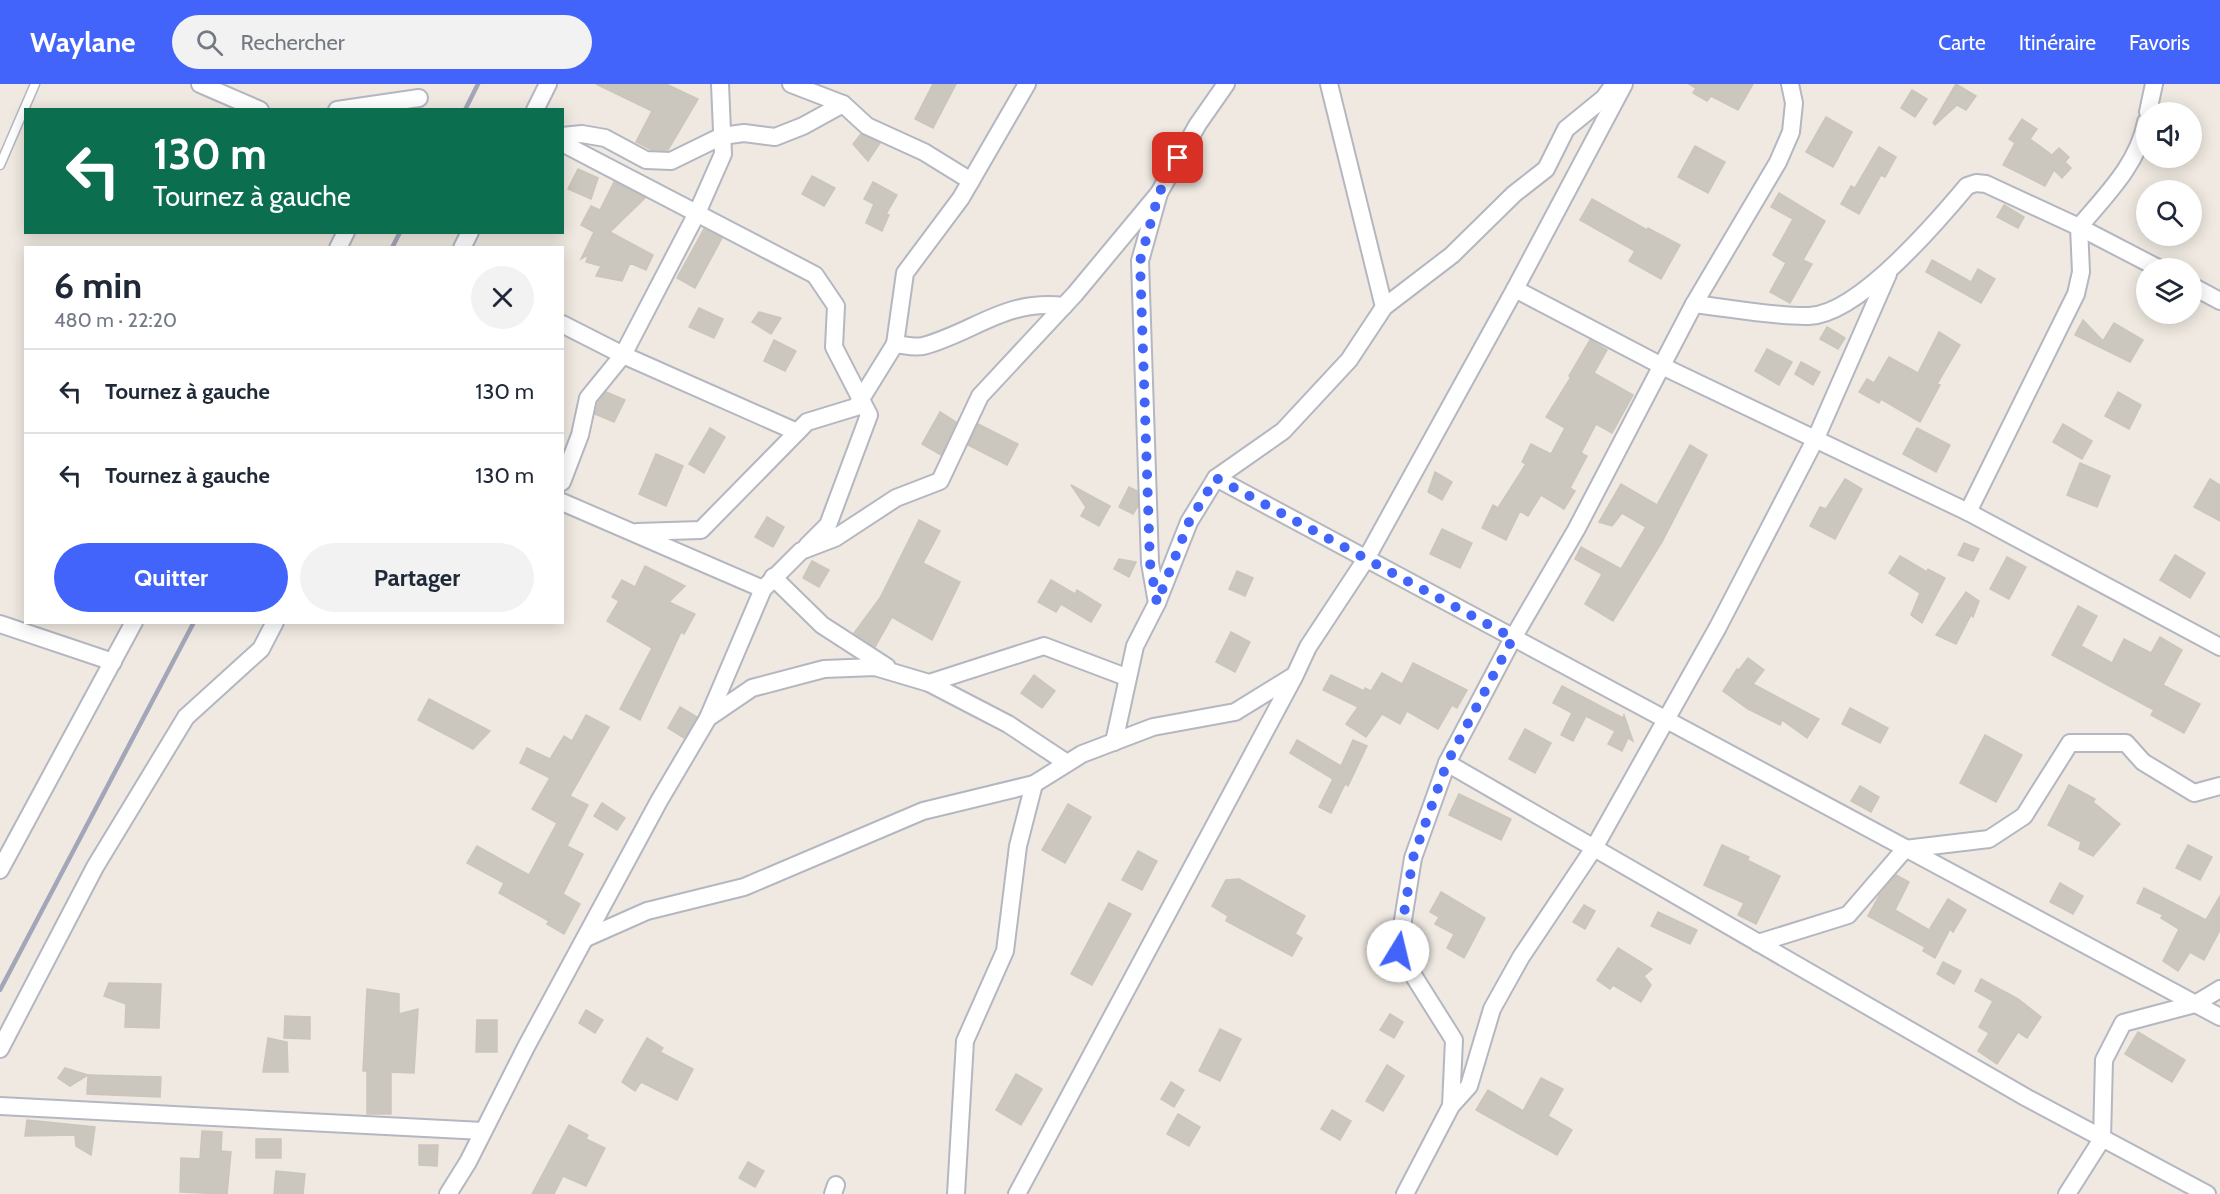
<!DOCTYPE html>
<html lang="fr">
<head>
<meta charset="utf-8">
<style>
  :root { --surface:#fff; --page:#f2f2f3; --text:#1f2937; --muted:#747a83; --line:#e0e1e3; --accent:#4264fb }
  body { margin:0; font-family:Cabin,sans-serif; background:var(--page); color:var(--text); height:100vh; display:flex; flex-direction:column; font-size:22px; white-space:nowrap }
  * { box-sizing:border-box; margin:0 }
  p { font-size:20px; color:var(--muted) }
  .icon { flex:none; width:33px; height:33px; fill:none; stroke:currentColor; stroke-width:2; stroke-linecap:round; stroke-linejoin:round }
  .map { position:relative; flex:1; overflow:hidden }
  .drawer { position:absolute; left:24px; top:162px; width:540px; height:378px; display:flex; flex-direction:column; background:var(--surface); border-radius:0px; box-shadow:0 3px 15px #0003 }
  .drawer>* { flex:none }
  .banner { position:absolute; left:24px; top:24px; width:540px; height:126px; border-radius:0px; box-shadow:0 3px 15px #0003; background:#0b6e4f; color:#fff; overflow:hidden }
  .controls { position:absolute; left:2136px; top:18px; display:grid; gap:12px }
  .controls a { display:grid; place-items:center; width:66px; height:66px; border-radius:50%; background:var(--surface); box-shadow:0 3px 15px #0003; font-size:30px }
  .pin { position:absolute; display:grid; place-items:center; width:51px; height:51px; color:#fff; margin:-26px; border-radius:12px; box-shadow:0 3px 9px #0006 }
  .me { position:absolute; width:66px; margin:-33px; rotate:9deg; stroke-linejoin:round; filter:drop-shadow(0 0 4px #0008) }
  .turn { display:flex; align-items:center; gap:21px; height:126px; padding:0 30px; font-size:27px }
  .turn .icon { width:78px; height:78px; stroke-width:2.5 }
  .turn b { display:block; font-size:42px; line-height:51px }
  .round { display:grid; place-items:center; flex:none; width:63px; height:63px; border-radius:32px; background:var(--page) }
  .head { display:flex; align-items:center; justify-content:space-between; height:102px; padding:0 30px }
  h1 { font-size:36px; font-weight:700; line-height:45px }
  .button { display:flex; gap:12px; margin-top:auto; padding:12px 30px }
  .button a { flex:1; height:69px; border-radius:36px; background:var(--accent); color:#fff; font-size:24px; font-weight:700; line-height:69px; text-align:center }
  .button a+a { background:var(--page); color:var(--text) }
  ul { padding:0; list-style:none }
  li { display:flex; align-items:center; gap:18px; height:84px; padding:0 30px; border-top:2px solid var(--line) }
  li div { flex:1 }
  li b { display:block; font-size:22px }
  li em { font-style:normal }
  header { display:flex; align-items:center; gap:36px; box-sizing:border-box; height:84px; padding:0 30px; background:var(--accent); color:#fff }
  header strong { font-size:28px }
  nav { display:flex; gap:33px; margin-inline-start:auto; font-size:21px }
  .search { width:420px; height:54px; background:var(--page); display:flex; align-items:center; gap:15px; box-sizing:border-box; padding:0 21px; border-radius:33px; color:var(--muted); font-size:22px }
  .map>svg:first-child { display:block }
</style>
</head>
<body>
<header>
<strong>Waylane</strong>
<div class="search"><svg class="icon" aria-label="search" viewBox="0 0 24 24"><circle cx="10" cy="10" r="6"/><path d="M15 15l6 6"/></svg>Rechercher</div>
<nav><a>Carte</a><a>Itinéraire</a><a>Favoris</a></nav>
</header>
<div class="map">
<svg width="2220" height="1110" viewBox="0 0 2220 1110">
  <rect width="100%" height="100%" fill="#efe9e1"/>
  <!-- building -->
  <g fill="#cbc7bf" stroke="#cbc5ba" stroke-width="1.5">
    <polygon points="596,0 666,0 698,15 668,66 652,66 636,58 652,27"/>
    <polygon points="933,0 956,0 933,44 915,35"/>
    <polygon points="1689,0 1753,0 1738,26 1711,12 1707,17 1693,9 1696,4"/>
    <polygon points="1956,0 1976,12 1966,26 1957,21 1935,41 1933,39"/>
    <polygon points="1912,6 1927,15 1915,33 1901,24"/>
    <polygon points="1826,33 1852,48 1833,83 1806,68"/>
    <polygon points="2022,35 2037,45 2030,55 2052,71 2059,64 2069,73 2065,78 2071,84 2062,94 2054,86 2045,102 2003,81 2015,59 2009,55"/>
    <polygon points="861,50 880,59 868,77 853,60"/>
    <polygon points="1695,62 1725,78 1708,109 1678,93"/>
    <polygon points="1879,63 1896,73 1885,93 1881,91 1859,130 1841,120 1851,102 1855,104"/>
    <polygon points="578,85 598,94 591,115 568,105"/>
    <polygon points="812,92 835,104 824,122 802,110"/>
    <polygon points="614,98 645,114 610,148 653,171 646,186 630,179 622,197 596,192 601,182 586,178 588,171 581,175 594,148 581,141 591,122 600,126"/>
    <polygon points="873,98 897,111 886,130 889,131 882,147 866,139 874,120 864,115"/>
    <polygon points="1779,109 1825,137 1803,176 1812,180 1790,219 1770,208 1786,179 1773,171 1793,135 1771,123"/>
    <polygon points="1592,115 1647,146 1648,144 1680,161 1661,195 1629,177 1635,167 1580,136"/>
    <polygon points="2004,121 2024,133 2018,144 1997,133"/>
    <polygon points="704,145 722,154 695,204 677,194"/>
    <polygon points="1932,176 1971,198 1978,185 1995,195 1981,219 1926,188"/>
    <polygon points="699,224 723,235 714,254 689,243"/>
    <polygon points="759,228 781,234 771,250 752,238"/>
    <polygon points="2083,236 2103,257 2114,239 2143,256 2130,278 2075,251"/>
    <polygon points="1827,243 1845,254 1838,265 1820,255"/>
    <polygon points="1939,248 1960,261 1937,300 1940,301 1920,338 1881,315 1879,319 1859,308 1867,295 1874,299 1889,273 1918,289"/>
    <polygon points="774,256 796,267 785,287 764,277"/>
    <polygon points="1590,256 1607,266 1594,289 1633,311 1612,349 1596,340 1581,369 1587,372 1570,404 1575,407 1564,425 1541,411 1528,432 1520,427 1506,456 1482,444 1493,421 1498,424 1526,380 1522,378 1531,360 1551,370 1565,344 1546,333 1571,293 1569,292"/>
    <polygon points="1767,265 1792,278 1779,301 1755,287"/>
    <polygon points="1801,278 1820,288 1813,301 1795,290"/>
    <polygon points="606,308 625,316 614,338 595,330 598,319"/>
    <polygon points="2118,308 2141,321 2129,345 2105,332"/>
    <polygon points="940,328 956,338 941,371 922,360"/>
    <polygon points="978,340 1018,360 1007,381 968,361"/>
    <polygon points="2063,340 2092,357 2082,375 2053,358"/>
    <polygon points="710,344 725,353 704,389 689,380"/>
    <polygon points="1917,344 1950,361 1936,388 1903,370"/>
    <polygon points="1690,361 1707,371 1662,458 1613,537 1585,520 1602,490 1575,475 1581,463 1621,485 1646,443 1622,429 1612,442 1599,438 1621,400 1657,421"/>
    <polygon points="656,370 683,382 666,422 639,410"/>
    <polygon points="2080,379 2110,392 2097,423 2067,411"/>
    <polygon points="1435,388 1452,398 1442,416 1428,408"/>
    <polygon points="1845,395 1862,405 1835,455 1810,442 1820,423 1826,425"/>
    <polygon points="2210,395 2220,401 2220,437 2194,423"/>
    <polygon points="1071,401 1110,422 1099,442 1081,432 1086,423"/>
    <polygon points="1129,403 1137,407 1138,422 1133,430 1119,423"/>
    <polygon points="767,433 784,443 773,463 755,453"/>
    <polygon points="919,436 940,447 923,479 960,498 932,556 892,533 875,563 854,549 880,514"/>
    <polygon points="1442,445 1472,459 1460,484 1430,470"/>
    <polygon points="1964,459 1979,465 1973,477 1958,471"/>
    <polygon points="2175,471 2205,489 2190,514 2160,496"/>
    <polygon points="1900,472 1927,488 1928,485 1945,494 1922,539 1911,531 1920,509 1889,489"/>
    <polygon points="2007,473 2026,483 2009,515 1990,505"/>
    <polygon points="1119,475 1136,478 1129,493 1114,485"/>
    <polygon points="812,477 829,486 819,503 803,494"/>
    <polygon points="645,482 685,502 669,518 695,530 684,550 681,548 640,636 620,625 652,564 607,537 619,517 612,513 622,496 635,503"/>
    <polygon points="1237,487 1253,494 1245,512 1229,505"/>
    <polygon points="1051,496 1075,510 1077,506 1101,521 1091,538 1061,520 1056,528 1038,518"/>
    <polygon points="1966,508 1979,517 1973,533 1971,531 1956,560 1936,551"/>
    <polygon points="2078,522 2097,532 2081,562 2112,579 2124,555 2151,569 2160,553 2182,566 2163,601 2200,620 2184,649 2151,631 2154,626 2052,571"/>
    <polygon points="1231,548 1250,558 1235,588 1216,578"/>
    <polygon points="1748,574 1764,586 1753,600 1819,635 1807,654 1782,636 1780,641 1748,625 1723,607 1737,585 1739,586"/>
    <polygon points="1413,579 1467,606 1457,624 1452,621 1438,645 1407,627 1400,640 1382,630 1366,653 1346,640 1358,623 1323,606 1331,591 1364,607 1365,604 1371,607 1382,589 1402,600"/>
    <polygon points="1034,591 1055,607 1042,624 1021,609"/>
    <polygon points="1562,602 1623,634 1624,631 1633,657 1628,654 1622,667 1608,660 1615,647 1586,632 1573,657 1561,651 1572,629 1553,619"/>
    <polygon points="429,615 490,647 473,665 418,636"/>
    <polygon points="680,623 697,633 684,654 668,644"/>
    <polygon points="1850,624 1888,644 1880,659 1842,640"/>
    <polygon points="586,631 609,643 570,712 588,721 567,762 583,770 563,810 580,820 564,850 547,840 549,837 499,809 504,799 467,779 477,762 529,791 557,739 532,725 550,694 520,679 527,664 550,675 564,652 572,657"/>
    <polygon points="1525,645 1551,659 1535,689 1509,675"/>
    <polygon points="1985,651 2022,671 1996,718 1960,699"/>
    <polygon points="1297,656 1341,682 1353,656 1367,662 1348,702 1345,700 1331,729 1319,723 1333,695 1290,669"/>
    <polygon points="2069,701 2095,715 2093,718 2120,740 2093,772 2079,765 2081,758 2048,741"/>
    <polygon points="1860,702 1879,713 1871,728 1851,717"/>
    <polygon points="1459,710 1511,735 1501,756 1449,731"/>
    <polygon points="602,719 625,734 617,746 594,732"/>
    <polygon points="1068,720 1091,733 1065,779 1042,766"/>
    <polygon points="1722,761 1749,773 1747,776 1780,792 1756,840 1738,831 1744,819 1704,801"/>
    <polygon points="2188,761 2212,773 2200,796 2176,784"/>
    <polygon points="1138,767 1157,777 1142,806 1122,796"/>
    <polygon points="1896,791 1909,798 1895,826 1929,846 1948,815 1966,826 1953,848 1950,845 1935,874 1923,867 1925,863 1868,832 1879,812"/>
    <polygon points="1239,795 1305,832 1295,850 1302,854 1292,872 1226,837 1228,832 1212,822 1226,796"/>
    <polygon points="2060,799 2083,812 2073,830 2050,818"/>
    <polygon points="2144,804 2206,836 2220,812 2220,846 2204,876 2190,868 2178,887 2163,877 2179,845 2161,834 2163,831 2137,819"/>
    <polygon points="1441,808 1485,834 1464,874 1447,864 1454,850 1435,840 1439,833 1430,828"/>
    <polygon points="1109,819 1131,830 1092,901 1071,890"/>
    <polygon points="1584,821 1595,827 1585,845 1573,838"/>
    <polygon points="1658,828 1697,846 1690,860 1651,842"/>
    <polygon points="1618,864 1652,885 1644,892 1651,901 1641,918 1613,901 1610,905 1597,896"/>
    <polygon points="1943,878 1961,887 1954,900 1937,890"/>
    <polygon points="1981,895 2018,915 2041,933 2027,954 2018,948 1997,980 1978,967 1989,949 1979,943 1993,917 1975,907"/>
    <polygon points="109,899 161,900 159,944 125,943 126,920 104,912"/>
    <polygon points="367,905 399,910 399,930 418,925 414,989 391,988 391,1030 367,1030 367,987 363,987"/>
    <polygon points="586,926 603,936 595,949 579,939"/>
    <polygon points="1390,930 1403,938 1394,954 1380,946"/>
    <polygon points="285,932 310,933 310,955 284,954"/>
    <polygon points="477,936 497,936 497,968 476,968"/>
    <polygon points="1220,945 1241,955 1220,997 1199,987"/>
    <polygon points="2138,948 2185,976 2172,998 2125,970"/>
    <polygon points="268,954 287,958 288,988 263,988"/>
    <polygon points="647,954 663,964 660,968 693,985 677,1016 641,998 635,1007 622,998"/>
    <polygon points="1387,981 1404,992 1383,1027 1366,1017"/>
    <polygon points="65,984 88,991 70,1002 58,994"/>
    <polygon points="1016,990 1042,1005 1021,1041 996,1026"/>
    <polygon points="88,991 161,993 160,1013 87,1010"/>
    <polygon points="1541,994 1563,1005 1548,1032 1572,1046 1557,1071 1476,1026 1488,1006 1523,1027"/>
    <polygon points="1171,998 1184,1006 1174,1023 1161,1015"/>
    <polygon points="1332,1026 1351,1037 1340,1056 1321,1045"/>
    <polygon points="1178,1030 1200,1043 1189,1062 1167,1050"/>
    <polygon points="27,1036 95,1043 91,1071 76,1062 75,1051 25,1052"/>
    <polygon points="569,1041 588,1051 586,1055 605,1064 586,1102 563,1092 554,1110 532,1110"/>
    <polygon points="202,1047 222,1048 221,1067 231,1068 227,1110 180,1108 181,1074 200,1075"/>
    <rect x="256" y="1055" width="25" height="19"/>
    <polygon points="419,1061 438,1061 437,1082 419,1081"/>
    <polygon points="748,1078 764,1087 755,1103 739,1094"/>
    <polygon points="276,1087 305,1090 303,1110 274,1110"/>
  </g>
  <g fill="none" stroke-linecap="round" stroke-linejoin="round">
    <defs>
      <polyline id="lane" points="0,81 35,0"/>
      <g id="street">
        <polyline points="200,0 260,26"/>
        <polyline points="791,0 843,20 867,42 924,68 971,97"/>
        <polyline points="1329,0 1384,223"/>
        <polyline points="337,26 419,14"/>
        <polyline points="535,26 548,0"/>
        <polyline points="2148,28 2154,0"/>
        <polyline points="562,52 582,50 605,54 646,76 671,77 722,52 744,49 775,53 803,42 843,20"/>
        <polyline points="562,59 815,191 836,222 834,263 869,331 828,441 807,462"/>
        <polyline points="338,164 346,148"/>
        <polyline points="462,164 470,148"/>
        <polyline points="2192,202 2220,217"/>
        <polyline points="1515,205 1664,283 1968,428 2220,563"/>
        <path d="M1694 220C1729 224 1776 233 1809 232 1859 230 1936 139 1967 102L1976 99 1986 100 2079 143 2158 184"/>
        <polyline points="562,240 623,271 797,348"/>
        <polyline points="895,260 905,189 961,114 1027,0"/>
        <polyline points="1216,394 2220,933"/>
        <polyline points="562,398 580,351 588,314 623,271 697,129 723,70 720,0"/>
        <polyline points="562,418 763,505"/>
        <path d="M1968 428 2076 210 2081 188 2079 143C2106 111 2138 80 2146 38"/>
        <path d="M637 448 701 446 807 338 856 323 895 260C904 261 915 264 923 262 975 248 1004 215 1064 222"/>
        <polyline points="773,493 822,541 887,583"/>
        <polyline points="1157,519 1189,438 1216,394 1283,347 1349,276 1384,223 1452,171 1514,110 1546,85 1566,45 1604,14 1614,0"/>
        <polyline points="0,540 113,578"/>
        <polyline points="929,599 1008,640 1067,679"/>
        <polyline points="708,634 752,604 824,585 875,583 929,599 1044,562 1126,593"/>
        <polyline points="1114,658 1135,562 1157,519 1150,479 1140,177 1159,109 1198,40 1226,0"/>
        <polyline points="1447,679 2027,1014 2207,1110"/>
        <polyline points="0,786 134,538"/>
        <polyline points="586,854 647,827 744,803 923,727 1034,700 1082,670 1153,643 1235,628 1295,591 1308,563 1366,475 1515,205 1624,0"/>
        <polyline points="1758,859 1848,831 1905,765 1989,755 2024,732 2070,659 2126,659 2143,678 2194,709 2220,702"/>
        <polyline points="0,965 95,783 186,633 261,565 275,538"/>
        <polyline points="0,1022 483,1047"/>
        <polyline points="1451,1022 1454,956 1398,867 1413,774 1447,679 1513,554 1576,446 1694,220 1778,78 1791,48 1794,19 1790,0"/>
        <polyline points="448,1110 468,1078 526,963 659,717 708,634 763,505 801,467 835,454 896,414 940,397 980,312 1075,210 1159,109"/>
        <polyline points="833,1110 836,1101"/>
        <polyline points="956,1110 965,957 1005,867 1018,762 1034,700"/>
        <polyline points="1017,1110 1294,593"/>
        <polyline points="1405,1110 1451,1022 1469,1002 1492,925 1521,873 1594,764 1718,543 1816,354 1888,190"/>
        <polyline points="2067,1110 2102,1055 2104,976 2123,939 2195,920 2220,905"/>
      </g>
    </defs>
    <!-- lane casing -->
    <use href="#lane" stroke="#b4b7c1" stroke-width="11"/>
    <!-- street casing -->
    <use href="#street" stroke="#b4b7c1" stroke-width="20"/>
    <!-- lane -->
    <use href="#lane" stroke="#fff" stroke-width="8"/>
    <!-- street -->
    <use href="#street" stroke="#fff" stroke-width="16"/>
    <!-- rail -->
    <g stroke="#a3a6b8" stroke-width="4.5">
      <polyline points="465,26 478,0"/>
      <polyline points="392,164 400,148"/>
      <polyline points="0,906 194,538"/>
    </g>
  </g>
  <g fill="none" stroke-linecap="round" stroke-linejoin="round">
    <!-- route -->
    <polyline stroke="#4264fb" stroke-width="10" stroke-dasharray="0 18" points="1178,74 1159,109 1140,177 1150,479 1157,519 1189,438 1216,394 1513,554 1447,679 1413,774 1398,867"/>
  </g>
</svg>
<div class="controls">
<a><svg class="icon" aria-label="sound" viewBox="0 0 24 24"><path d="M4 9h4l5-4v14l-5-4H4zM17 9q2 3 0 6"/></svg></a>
<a><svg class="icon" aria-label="search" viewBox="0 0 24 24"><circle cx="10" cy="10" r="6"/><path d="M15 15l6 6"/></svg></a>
<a><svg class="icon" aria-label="layers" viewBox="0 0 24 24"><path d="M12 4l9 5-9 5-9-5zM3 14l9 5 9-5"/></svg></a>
</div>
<div class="pin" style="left:1178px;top:74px;background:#d93025"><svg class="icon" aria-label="arrive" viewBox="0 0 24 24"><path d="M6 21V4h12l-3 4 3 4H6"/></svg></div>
<svg class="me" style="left:1398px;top:867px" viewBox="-20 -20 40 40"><circle r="19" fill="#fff"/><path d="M0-13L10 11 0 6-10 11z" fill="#4264fb"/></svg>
<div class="banner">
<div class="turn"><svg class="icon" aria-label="left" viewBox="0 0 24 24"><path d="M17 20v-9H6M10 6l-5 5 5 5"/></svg><div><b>130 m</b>Tournez à gauche</div></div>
</div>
<section class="drawer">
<div class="head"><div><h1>6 min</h1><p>480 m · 22:20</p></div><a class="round"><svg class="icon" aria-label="close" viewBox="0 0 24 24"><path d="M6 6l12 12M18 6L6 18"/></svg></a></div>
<ul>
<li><svg class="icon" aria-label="left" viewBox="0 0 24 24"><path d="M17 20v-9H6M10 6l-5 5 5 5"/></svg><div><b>Tournez à gauche</b></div><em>130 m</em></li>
<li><svg class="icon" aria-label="left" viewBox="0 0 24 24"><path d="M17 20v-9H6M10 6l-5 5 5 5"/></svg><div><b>Tournez à gauche</b></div><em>130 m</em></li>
</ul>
<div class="button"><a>Quitter</a><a>Partager</a></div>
</section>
</div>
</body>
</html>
